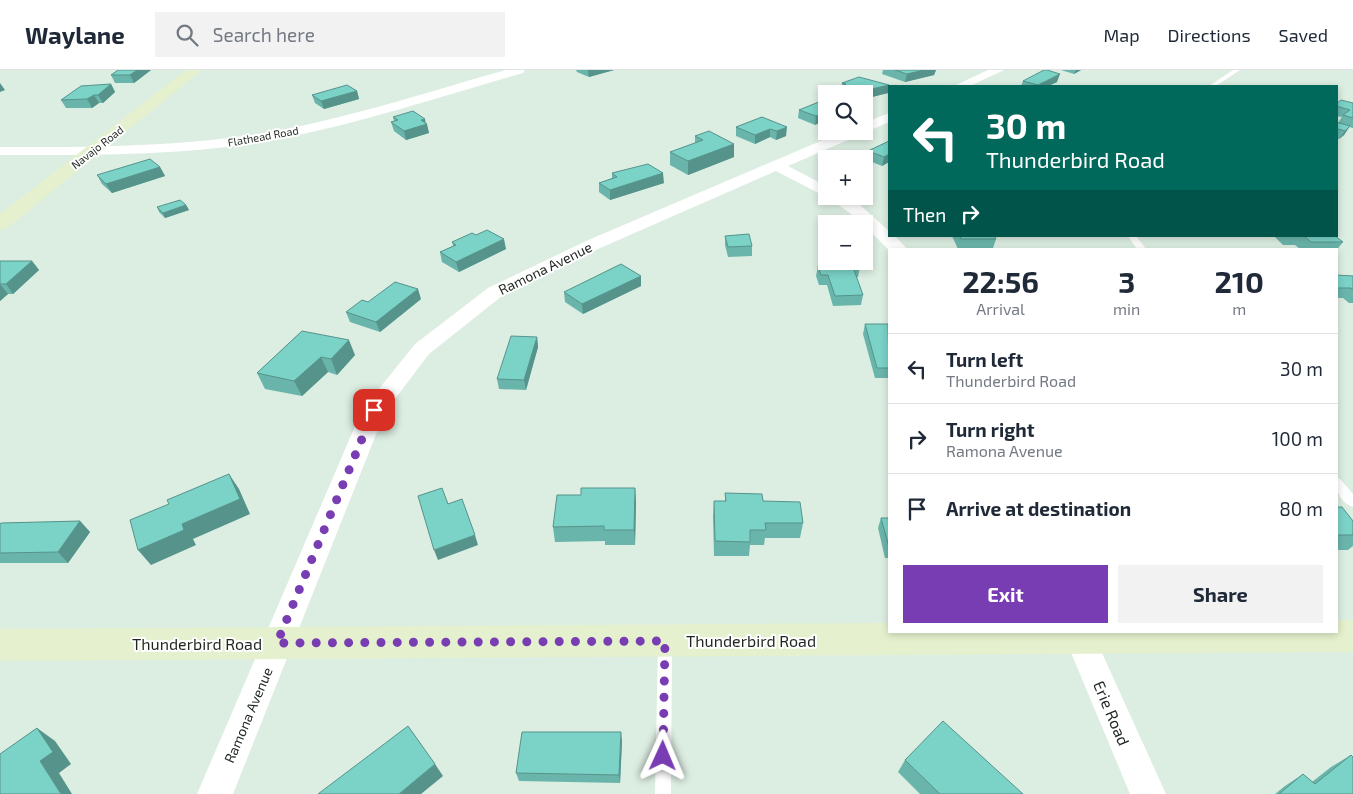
<!DOCTYPE html>
<html lang="en">
<head>
<meta charset="utf-8">
<style>
  :root { --surface:#fff; --page:#f2f2f3; --text:#1f2937; --muted:#747a83; --line:#e0e1e3; --accent:#793db3 }
  body { margin:0; font-family:"Exo 2",sans-serif; background:var(--page); color:var(--text); height:100vh; display:flex; flex-direction:column; font-size:19px; white-space:nowrap }
  * { box-sizing:border-box; margin:0 }
  p { font-size:16px; color:var(--muted) }
  .icon { flex:none; width:28px; height:28px; fill:none; stroke:currentColor; stroke-width:2; stroke-linecap:round; stroke-linejoin:round }
  .map { position:relative; flex:1; overflow:hidden }
  .drawer { position:absolute; left:888px; top:178px; width:450px; height:385px; display:flex; flex-direction:column; background:var(--surface); border-radius:0px; box-shadow:0 2px 8px #0003 }
  .drawer>* { flex:none }
  .hud { position:absolute; left:888px; top:15px; width:450px; height:152px; border-radius:0px; box-shadow:0 2px 8px #0003; background:#00695c; color:#fff; overflow:hidden }
  .buttons { position:absolute; left:818px; top:15px; display:grid; gap:10px }
  .buttons a { display:grid; place-items:center; width:55px; height:55px; border-radius:0px; background:var(--surface); box-shadow:0 2px 8px #0003; font-size:25px }
  .pin { position:absolute; display:grid; place-items:center; width:42px; height:42px; color:#fff; margin:-21px; border-radius:10px; box-shadow:0 2px 8px #0006 }
  .me { position:absolute; width:55px; margin:-28px; rotate:1deg; stroke-linejoin:round; filter:drop-shadow(0 0 4px #0008) }
  .turn { display:flex; align-items:center; gap:18px; height:105px; padding:0 15px; font-size:22px }
  .turn .icon { width:65px; height:65px; stroke-width:2.5 }
  .turn b { display:block; font-size:35px; line-height:42px }
  .then { display:flex; align-items:center; height:48px; padding:0 15px; background:#0003; gap:10px; font-size:19px }
  .eta { display:flex; justify-content:space-evenly; align-items:center; height:85px; text-align:center }
  .eta b { font-size:30px; font-weight:700; line-height:35px }
  .cta { display:flex; gap:10px; margin-top:auto; padding:10px 15px }
  .cta a { flex:1; height:58px; border-radius:0px; background:var(--accent); color:#fff; font-size:20px; font-weight:700; line-height:58px; text-align:center }
  .cta a+a { background:var(--page); color:var(--text) }
  ul { padding:0; list-style:none }
  li { display:flex; align-items:center; gap:15px; height:70px; padding:0 15px; border-top:1px solid var(--line) }
  li div { flex:1 }
  li b { display:block; font-size:19px }
  li em { font-style:normal }
  header { display:flex; align-items:center; gap:30px; box-sizing:border-box; height:70px; padding:0 25px; background:var(--surface); border-bottom:1px solid var(--line) }
  header strong { font-size:24px }
  nav { display:flex; gap:28px; margin-inline-start:auto; font-size:18px }
  .search { width:350px; height:45px; background:var(--page); display:flex; align-items:center; gap:12px; box-sizing:border-box; padding:0 18px; border-radius:0px; color:var(--muted); font-size:19px }
  .map>svg:first-child { display:block }
</style>
</head>
<body>
<header>
<strong>Waylane</strong>
<div class="search"><svg class="icon" aria-label="search" viewBox="0 0 24 24"><circle cx="10" cy="10" r="6"/><path d="M15 15l6 6"/></svg>Search here</div>
<nav><a>Map</a><a>Directions</a><a>Saved</a></nav>
</header>
<div class="map">
<svg width="1353" height="724" viewBox="0 0 1353 724">
  <rect width="100%" height="100%" fill="#dcede1"/>
  <g fill="none" stroke-linecap="round" stroke-linejoin="round">
    <!-- service -->
    <g fill="#fff" fill-rule="evenodd">
      <polygon points="1233,0 1240,0 1216,16 1209,16"/>
      <polygon points="1128,166 1136,166 1146,179 1137,179"/>
      <path d="M1336 408 1340 409 1353 424V437C1340 433 1336 420 1336 408Z"/>
      <polygon points="665,566 670,568 672,573 671,724 655,724 658,573 660,568"/>
    </g>
    <!-- minor -->
    <g fill="#fff" fill-rule="evenodd">
      <path d="M506 0H525L523 3C435 28 347 58 256 73 172 86 86 85 0 85V77C86 77 172 77 257 64 341 51 423 23 506 0Z"/>
      <polygon points="988,0 1004,0 970,16 954,16"/>
      <path d="M889 43V52L788 96 826 116V126H846L859 134 889 161V166H895L907 179 889 180C874 166 863 152 847 141 826 125 800 114 776 101L598 179 502 226 429 284 385 342 233 724H197L362 340 415 274 488 218 586 171 844 61H864V53Z"/>
      <polygon points="1062,561 1092,561 1166,724 1130,724"/>
    </g>
    <!-- secondary -->
    <g fill="#e5f1ce" fill-rule="evenodd">
      <polygon points="186,0 202,0 7,158 0,160 0,144"/>
      <polygon points="1336,550 1353,550 1353,582 0,591 0,559 889,553 889,561 1336,561"/>
    </g>
  </g>
  <!-- wall -->
  <g fill="#6ab5ab">
    <polygon points="151,0 134,13 115,13 111,5"/>
    <polygon points="576,0 614,0 589,7 577,2"/>
    <polygon points="883,0 936,0 934,5 905,12 882,4"/>
    <polygon points="1061,0 1081,0 1074,4"/>
    <polygon points="1023,11 1057,12 1048,16 1021,16"/>
    <polygon points="842,13 889,15 888,23 864,29 864,24 840,24"/>
    <polygon points="111,14 115,22 103,33 99,33 92,38 66,38 61,30"/>
    <polygon points="357,21 359,29 324,39 315,33 312,25"/>
    <polygon points="826,29 815,55 798,48 799,40"/>
    <polygon points="1353,33 1353,58 1349,57 1344,65 1339,69 1336,68 1336,52 1338,53 1342,47 1336,46 1336,34"/>
    <polygon points="393,47 426,53 429,63 406,70 394,61 391,52 394,51"/>
    <polygon points="762,47 786,66 776,70 770,67 755,74 736,66 736,57"/>
    <polygon points="695,66 734,74 734,87 688,105 670,95 670,82 695,73"/>
    <polygon points="889,71 889,92 882,96 867,90 868,81"/>
    <polygon points="160,97 165,106 112,123 102,114 97,105"/>
    <polygon points="612,103 664,113 610,130 599,122 599,113 612,108"/>
    <polygon points="186,135 189,140 165,148 159,142 157,137"/>
    <polygon points="725,166 752,176 752,186 728,187 725,175"/>
    <polygon points="952,166 994,166 996,169 993,178 958,179"/>
    <polygon points="1274,166 1335,166 1343,172 1336,181 1336,179 1300,179 1295,175 1283,175"/>
    <polygon points="452,172 506,179 459,202 442,192 440,182 453,176"/>
    <polygon points="0,191 32,191 39,200 13,224 8,224 0,231"/>
    <polygon points="835,191 858,191 860,197 858,207 856,207 863,225 861,235 833,236 827,215 819,215 816,206 818,196 834,196"/>
    <polygon points="1336,205 1353,206 1353,233 1349,233 1343,228 1336,228"/>
    <polygon points="641,206 641,216 583,244 565,232 564,222"/>
    <polygon points="421,229 380,262 350,252 346,242 368,232"/>
    <polygon points="865,254 889,255 889,308 875,308 863,264"/>
    <polygon points="302,261 355,285 337,305 328,302 302,326 265,319 257,303"/>
    <polygon points="537,267 538,277 526,320 499,319 497,309"/>
    <polygon points="635,418 636,433 635,475 605,475 605,471 555,472 553,457 581,425"/>
    <polygon points="725,423 763,431 803,453 800,468 765,468 764,475 750,475 749,486 714,486 713,446 714,431 725,431"/>
    <polygon points="1336,437 1353,451 1353,476 1348,480 1336,480"/>
    <polygon points="881,448 889,448 889,488 885,488 878,458"/>
    <polygon points="80,451 90,462 68,493 0,493 0,454"/>
    <polygon points="622,671 620,713 519,711 516,703"/>
    <polygon points="1351,685 1353,724 1275,724 1285,716 1303,704 1312,712 1331,697"/>
    <polygon points="905,690 1023,724 920,724 898,702"/>
  </g>
  <!-- shaded-wall -->
  <g fill="#56938b">
    <polygon points="137,0 151,0 134,13 130,5"/>
    <polygon points="588,0 614,0 589,7"/>
    <polygon points="924,0 936,0 934,5 905,12 907,4"/>
    <polygon points="1076,0 1081,0 1074,4"/>
    <polygon points="1060,4 1057,12 1048,16 1038,16 1038,15"/>
    <polygon points="0,13 5,20 0,22"/>
    <polygon points="111,14 115,22 103,33 98,25"/>
    <polygon points="889,15 888,23 864,29 864,24 858,24 859,22"/>
    <polygon points="357,21 359,29 324,39 321,31"/>
    <polygon points="94,25 99,33 92,38 87,29"/>
    <polygon points="826,42 826,50 815,55 816,46"/>
    <polygon points="425,49 426,55 427,54 429,63 406,70 404,61 421,50"/>
    <polygon points="1350,56 1344,65 1339,69 1345,61"/>
    <polygon points="787,57 786,66 776,70 777,61"/>
    <polygon points="770,59 770,67 755,74 755,65"/>
    <polygon points="734,74 734,87 688,105 688,91"/>
    <polygon points="889,84 889,92 882,96 884,87"/>
    <polygon points="160,97 165,106 112,123 106,114"/>
    <polygon points="663,103 664,113 610,130 610,120"/>
    <polygon points="186,135 189,140 165,148 163,143"/>
    <polygon points="504,169 506,179 459,202 456,192"/>
    <polygon points="32,191 39,200 13,224 6,214"/>
    <polygon points="641,206 641,216 583,244 582,234"/>
    <polygon points="0,214 8,224 0,231"/>
    <polygon points="418,219 421,229 380,262 376,252"/>
    <polygon points="537,267 538,277 526,320 524,310"/>
    <polygon points="349,270 355,285 337,305 331,289"/>
    <polygon points="321,287 328,302 302,326 294,311"/>
    <polygon points="229,404 239,419 250,444 193,469 196,475 151,495 138,480"/>
    <polygon points="635,418 636,433 635,475 634,460"/>
    <polygon points="80,451 90,462 68,493 58,482"/>
    <polygon points="475,465 478,475 438,490 434,480"/>
    <polygon points="37,658 55,671 71,694 59,703 72,724 61,724 40,691"/>
    <polygon points="621,662 622,671 620,713 619,705"/>
    <polygon points="435,694 443,706 421,724 399,724"/>
  </g>
  <!-- building -->
  <g fill="#7bd2c7" stroke="#56938b">
    <polygon points="118,0 137,0 130,5 111,5"/>
    <polygon points="895,0 924,0 907,4"/>
    <polygon points="1044,0 1047,0 1060,4 1038,15 1023,11"/>
    <polygon points="859,7 889,15 859,22 842,16 846,14 842,13"/>
    <polygon points="111,14 98,25 94,25 87,29 61,30 81,16"/>
    <polygon points="347,15 357,21 321,31 312,25"/>
    <polygon points="826,29 826,42 816,46 799,40"/>
    <polygon points="1341,30 1353,33 1353,48 1343,45 1350,40 1336,36 1336,34"/>
    <polygon points="413,41 425,49 421,50 427,54 404,61 391,52 398,50 393,47"/>
    <polygon points="762,47 787,57 777,61 770,59 755,65 736,57"/>
    <polygon points="1336,52 1350,56 1345,61 1338,59 1336,60"/>
    <polygon points="709,61 734,74 688,91 670,82 703,70 695,66"/>
    <polygon points="889,71 889,84 884,87 868,81"/>
    <polygon points="150,89 160,97 106,114 97,105"/>
    <polygon points="648,94 663,103 610,120 599,113 617,107 612,103"/>
    <polygon points="180,130 186,135 163,143 157,137"/>
    <polygon points="487,160 504,169 456,192 440,182 456,175 452,172 472,163 476,165"/>
    <polygon points="749,164 752,176 728,177 725,166"/>
    <polygon points="960,166 994,166 996,169 961,169"/>
    <polygon points="1304,166 1335,166 1343,172 1311,172"/>
    <polygon points="0,191 32,191 6,214 0,214"/>
    <polygon points="837,191 858,191 860,197 853,197 863,225 835,226 828,205 821,205 818,196 838,196"/>
    <polygon points="621,194 641,206 582,234 564,222"/>
    <polygon points="1336,205 1353,206 1353,220 1351,218 1336,218"/>
    <polygon points="395,212 418,219 376,252 346,242 362,230 368,232"/>
    <polygon points="865,254 888,254 889,298 877,298"/>
    <polygon points="302,261 349,270 331,289 321,287 294,311 257,303"/>
    <polygon points="511,266 537,267 524,310 497,309"/>
    <polygon points="229,404 240,429 182,454 184,460 138,480 130,450 169,434 167,430"/>
    <polygon points="442,418 448,434 462,429 475,465 434,480 418,426"/>
    <polygon points="581,418 635,418 634,460 604,460 604,456 553,457 557,425 581,425"/>
    <polygon points="725,423 762,424 763,431 800,432 803,453 765,453 766,460 750,460 750,472 715,471 714,431 726,431"/>
    <polygon points="1336,437 1342,437 1353,451 1353,465 1336,465"/>
    <polygon points="881,448 889,448 889,477"/>
    <polygon points="80,451 58,482 0,483 0,454 1,453"/>
    <polygon points="943,651 1023,724 940,724 905,690"/>
    <polygon points="408,656 435,694 399,724 318,724"/>
    <polygon points="37,658 53,682 40,691 61,724 0,724 0,684"/>
    <polygon points="522,662 621,662 619,705 516,703"/>
    <polygon points="1351,685 1353,687 1353,724 1279,724 1303,704 1315,714"/>
  </g>
  <g fill="none" stroke-linecap="round" stroke-linejoin="round">
    <!-- route -->
    <polyline stroke="#793db3" stroke-width="9" stroke-dasharray="0 16.2" points="374,340 277,573 665,571 663,686"/>
  </g>
  <g text-anchor="middle" dominant-baseline="central" stroke-width="4" stroke-linejoin="round" paint-order="stroke">
    <!-- far-street labels -->
    <g font-size="11" fill="#1f2621" stroke="#fff">
      <text transform="translate(263 66) rotate(-10)">Flathead Road</text>
      <text transform="translate(97 77) rotate(-38)">Navajo Road</text>
    </g>
    <!-- street labels -->
    <g font-size="14" fill="#1f2621" stroke="#fff">
      <text transform="translate(545 198) rotate(-26)">Ramona Avenue</text>
      <text transform="translate(248 645) rotate(-67)">Ramona Avenue</text>
    </g>
    <!-- near-street labels -->
    <g font-size="16" fill="#1f2621" stroke="#fff">
      <text x="751" y="570">Thunderbird Road</text>
      <text x="197" y="573">Thunderbird Road</text>
      <text transform="translate(1112 643) rotate(67)">Erie Road</text>
    </g>
  </g>
</svg>
<div class="buttons">
<a><svg class="icon" aria-label="search" viewBox="0 0 24 24"><circle cx="10" cy="10" r="6"/><path d="M15 15l6 6"/></svg></a>
<a>+</a>
<a>−</a>
</div>
<div class="pin" style="left:374px;top:340px;background:#d93025"><svg class="icon" aria-label="arrive" viewBox="0 0 24 24"><path d="M6 21V4h12l-3 4 3 4H6"/></svg></div>
<svg class="me" style="left:663px;top:686px" viewBox="-20 -20 40 40"><path d="M0-17L14 15 0 8-14 15z" fill="#793db3" stroke="#fff" stroke-width="4"/></svg>
<div class="hud">
<div class="turn"><svg class="icon" aria-label="left" viewBox="0 0 24 24"><path d="M17 20v-9H6M10 6l-5 5 5 5"/></svg><div><b>30 m</b>Thunderbird Road</div></div>
<div class="then">Then<svg class="icon" aria-label="right" viewBox="0 0 24 24"><path d="M7 20v-9h11M14 6l5 5-5 5"/></svg></div>
</div>
<section class="drawer">
<div class="eta">
<div><b>22:56</b><p>Arrival</p></div>
<div><b>3</b><p>min</p></div>
<div><b>210</b><p>m</p></div>
</div>
<ul>
<li><svg class="icon" aria-label="left" viewBox="0 0 24 24"><path d="M17 20v-9H6M10 6l-5 5 5 5"/></svg><div><b>Turn left</b><p>Thunderbird Road</p></div><em>30 m</em></li>
<li><svg class="icon" aria-label="right" viewBox="0 0 24 24"><path d="M7 20v-9h11M14 6l5 5-5 5"/></svg><div><b>Turn right</b><p>Ramona Avenue</p></div><em>100 m</em></li>
<li><svg class="icon" aria-label="arrive" viewBox="0 0 24 24"><path d="M6 21V4h12l-3 4 3 4H6"/></svg><div><b>Arrive at destination</b></div><em>80 m</em></li>
</ul>
<div class="cta"><a>Exit</a><a>Share</a></div>
</section>
</div>
</body>
</html>
